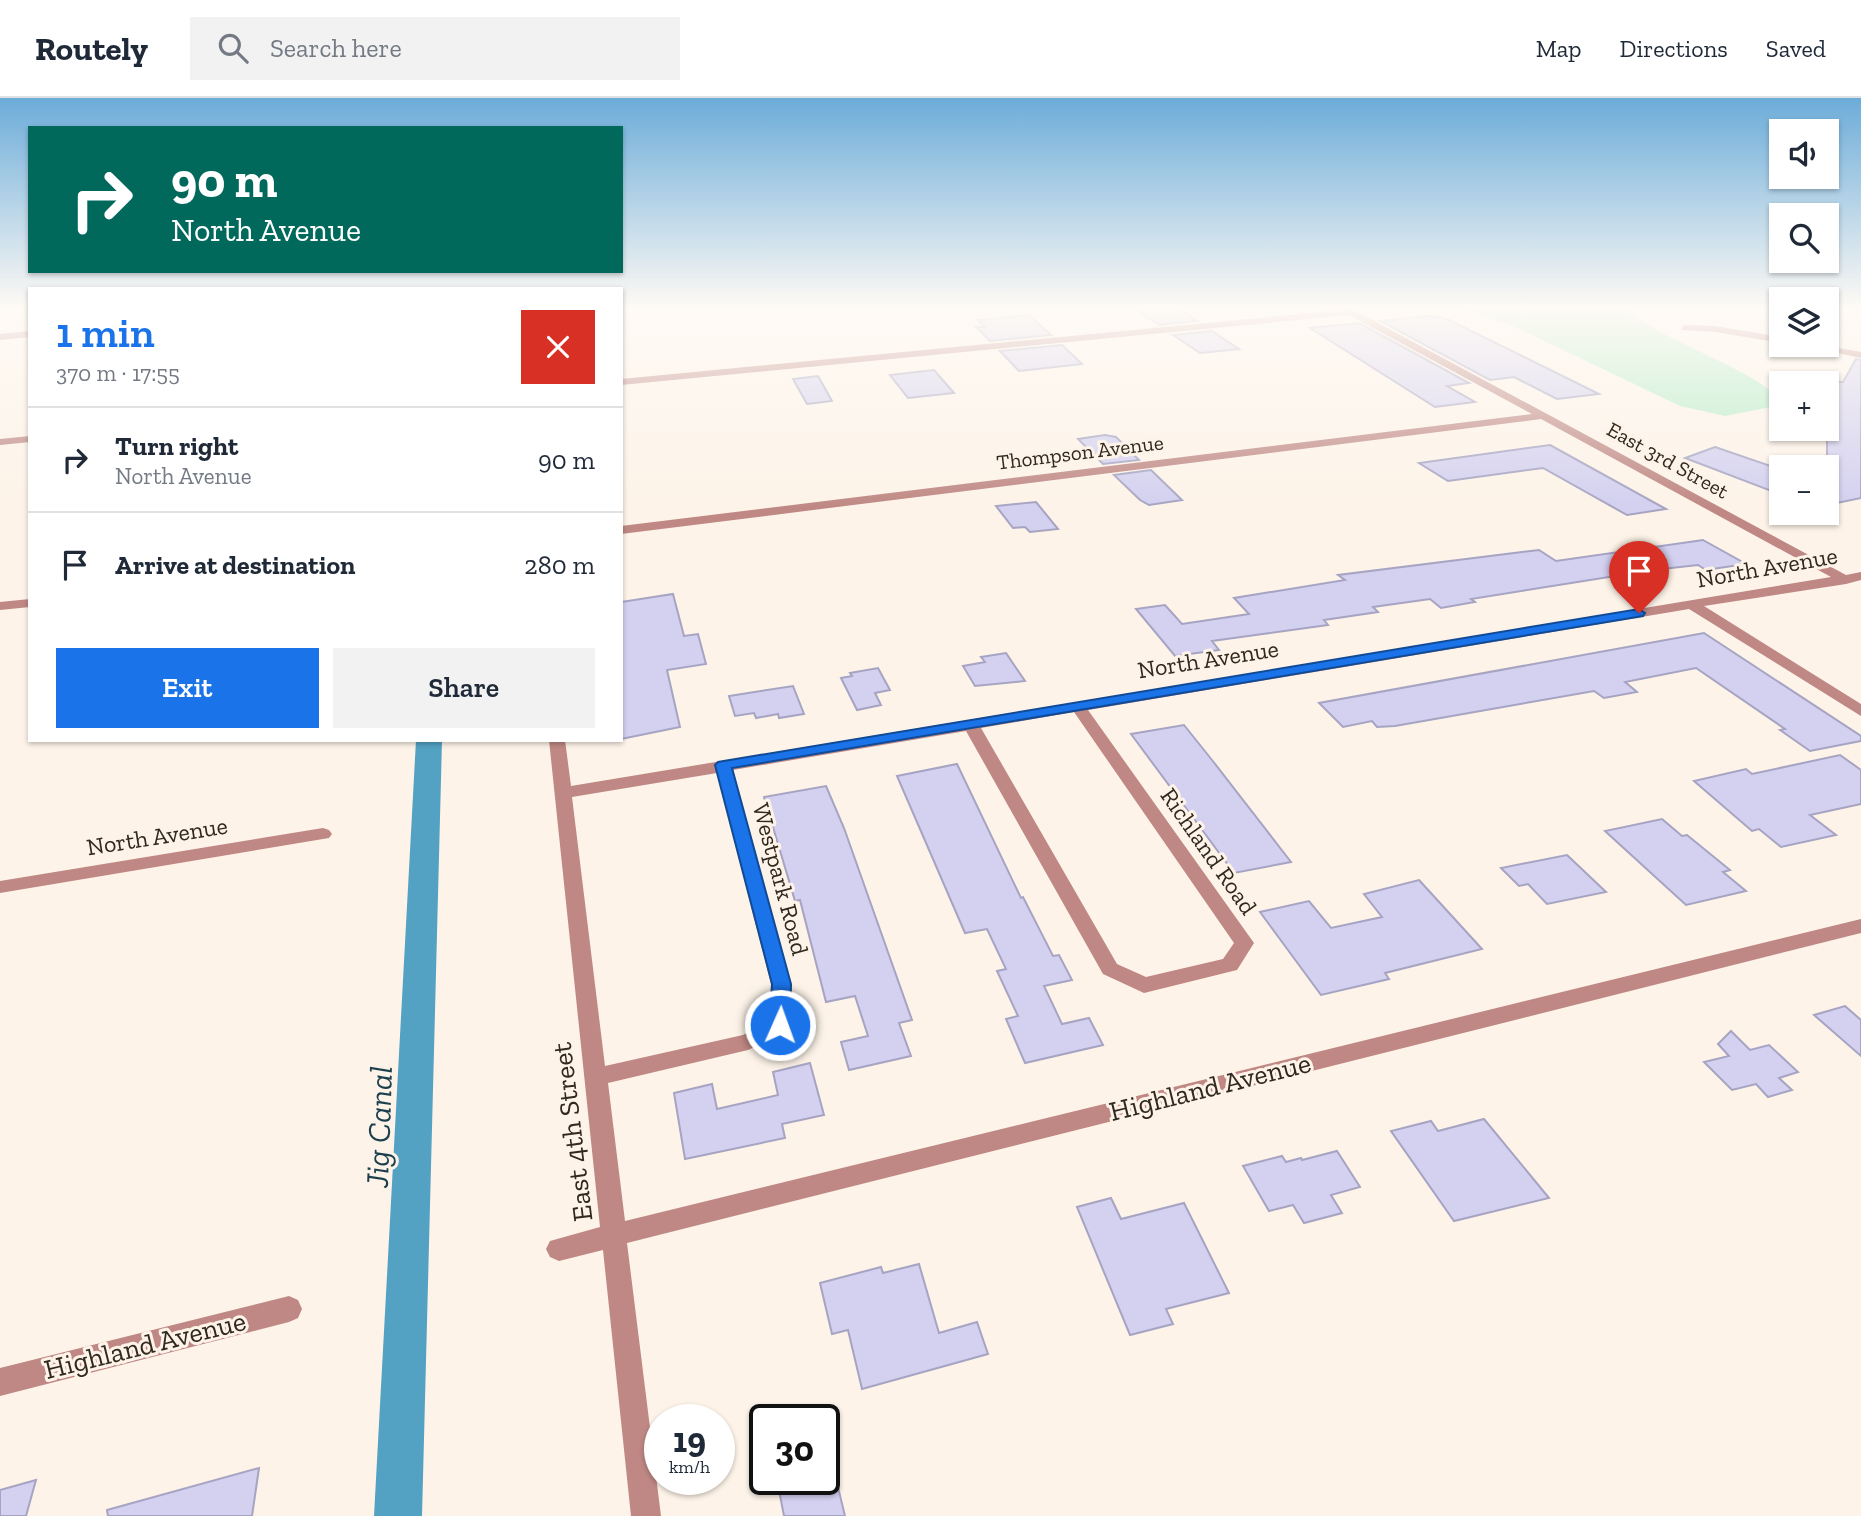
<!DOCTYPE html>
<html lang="en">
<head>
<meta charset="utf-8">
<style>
  :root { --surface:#fff; --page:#f2f2f3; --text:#1f2937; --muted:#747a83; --line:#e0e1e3; --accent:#1a73e8 }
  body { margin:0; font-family:"Zilla Slab",serif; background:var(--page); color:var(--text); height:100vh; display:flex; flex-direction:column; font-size:26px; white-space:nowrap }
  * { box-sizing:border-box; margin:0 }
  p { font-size:23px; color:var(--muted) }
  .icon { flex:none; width:38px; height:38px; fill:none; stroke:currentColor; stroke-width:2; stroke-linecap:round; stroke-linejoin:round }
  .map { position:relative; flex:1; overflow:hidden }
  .sheet { position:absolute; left:28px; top:189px; width:595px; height:455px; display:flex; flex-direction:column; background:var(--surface); border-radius:0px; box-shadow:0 2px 5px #0004 }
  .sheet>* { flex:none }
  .guide { position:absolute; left:28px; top:28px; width:595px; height:147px; border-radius:0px; box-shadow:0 2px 5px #0004; background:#00695c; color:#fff; overflow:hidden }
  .tools { position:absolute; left:1769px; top:21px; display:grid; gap:14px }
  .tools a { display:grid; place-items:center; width:70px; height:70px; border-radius:0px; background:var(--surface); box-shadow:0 2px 5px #0004; font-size:35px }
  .speed { position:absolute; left:644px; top:1306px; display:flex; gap:14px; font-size:35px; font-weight:700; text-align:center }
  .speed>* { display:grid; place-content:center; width:91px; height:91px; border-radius:50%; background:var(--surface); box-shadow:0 2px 5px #0004; line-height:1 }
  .speed small { font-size:18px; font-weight:400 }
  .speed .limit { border:4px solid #111; border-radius:10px; background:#fff; color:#111 }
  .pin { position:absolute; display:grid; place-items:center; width:60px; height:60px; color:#fff; margin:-72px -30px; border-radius:50% 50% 50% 0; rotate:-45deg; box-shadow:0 0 7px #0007 }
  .pin .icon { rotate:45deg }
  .me { position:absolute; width:77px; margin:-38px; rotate:2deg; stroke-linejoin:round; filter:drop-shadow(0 0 5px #0008) }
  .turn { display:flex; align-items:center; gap:24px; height:147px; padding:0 28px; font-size:32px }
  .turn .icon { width:91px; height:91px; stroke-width:2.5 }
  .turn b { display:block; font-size:49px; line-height:60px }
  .round { display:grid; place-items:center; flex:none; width:74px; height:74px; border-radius:0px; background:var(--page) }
  .headline { display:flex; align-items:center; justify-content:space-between; height:119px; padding:0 28px }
  h1 { font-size:42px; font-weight:600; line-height:52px; color:var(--accent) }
  .cta { display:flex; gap:14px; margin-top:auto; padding:14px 28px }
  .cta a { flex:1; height:80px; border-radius:0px; background:var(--accent); color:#fff; font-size:28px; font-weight:600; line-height:80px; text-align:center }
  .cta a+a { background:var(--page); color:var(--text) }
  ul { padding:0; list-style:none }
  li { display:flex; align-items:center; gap:21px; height:105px; padding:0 28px; border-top:2px solid var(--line) }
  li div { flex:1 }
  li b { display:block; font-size:26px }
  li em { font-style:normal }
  header { display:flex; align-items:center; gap:42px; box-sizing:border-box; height:98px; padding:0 35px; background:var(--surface); border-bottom:2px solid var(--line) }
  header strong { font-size:33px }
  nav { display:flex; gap:38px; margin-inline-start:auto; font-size:24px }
  .search { width:490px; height:63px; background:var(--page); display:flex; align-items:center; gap:18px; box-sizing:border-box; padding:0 24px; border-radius:0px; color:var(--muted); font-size:26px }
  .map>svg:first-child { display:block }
</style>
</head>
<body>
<header>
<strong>Routely</strong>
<div class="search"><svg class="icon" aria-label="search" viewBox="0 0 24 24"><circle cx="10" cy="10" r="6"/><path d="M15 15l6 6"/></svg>Search here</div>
<nav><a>Map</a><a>Directions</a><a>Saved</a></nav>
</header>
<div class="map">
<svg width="1861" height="1418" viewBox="0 0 1861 1418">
  <rect width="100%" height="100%" fill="#fdf3e8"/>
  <!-- green -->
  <path fill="#b5ecc7" d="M1462 211H1626C1652 238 1768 278 1776 300L1771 309 1725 318 1680 308 1513 228Z"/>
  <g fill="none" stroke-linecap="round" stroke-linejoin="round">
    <!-- canal -->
    <polygon fill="#53a1c3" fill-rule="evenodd" points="416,642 442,642 422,1418 374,1418"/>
  </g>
  <!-- building -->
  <g fill="#d3d0f0" stroke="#a6a4c2" stroke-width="2">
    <polygon points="1136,211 1179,211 1197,223 1159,227"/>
    <polygon points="1029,217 1051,237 990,243 976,229 985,229 978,222"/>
    <polygon points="1428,218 1445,220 1599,296 1557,301 1514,279 1490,282 1380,223"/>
    <polygon points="1359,225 1469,285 1447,288 1475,304 1435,309 1310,230"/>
    <polygon points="1212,233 1239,251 1200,255 1173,237"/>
    <polygon points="1062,247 1082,266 1019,273 1000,253"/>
    <polygon points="1856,261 1861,262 1861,400 1827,407 1827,301 1839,284 1843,284"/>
    <polygon points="934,272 954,295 908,300 890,277"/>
    <polygon points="818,278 832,303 807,306 793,281"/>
    <polygon points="1105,337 1116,339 1139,362 1103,366 1078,341"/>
    <polygon points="1550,347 1666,411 1627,417 1543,370 1448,383 1419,365"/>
    <polygon points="1715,349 1782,372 1782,397 1685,360"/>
    <polygon points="1151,372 1182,402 1149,407 1140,402 1114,377"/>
    <polygon points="1036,404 1058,431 1030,434 1025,429 1013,430 996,408"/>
    <polygon points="1703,442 1746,466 1706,472 1698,467 1653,472 1471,501 1475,504 1441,510 1430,501 1373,509 1378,514 1324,522 1328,527 1212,543 1219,552 1175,558 1136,511 1165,507 1182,526 1249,516 1234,500 1345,482 1338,477 1539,452 1556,463"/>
    <polygon points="673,496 684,538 698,536 706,566 667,572 680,629 621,641 621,504"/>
    <polygon points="1704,535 1861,638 1861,643 1810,653 1780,632 1785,631 1696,570 1625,584 1637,594 1604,600 1594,593 1395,628 1377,629 1372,623 1343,629 1319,605"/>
    <polygon points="1006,555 1025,583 975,588 963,568 985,564 981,559"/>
    <polygon points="878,570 890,592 875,595 881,607 857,612 841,580 852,578 850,575"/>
    <polygon points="793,588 804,616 779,620 778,616 756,620 754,615 735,618 729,598"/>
    <polygon points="1184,627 1212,662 1291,764 1234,775 1131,636"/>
    <polygon points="1840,657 1861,672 1861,706 1810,717 1836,737 1781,749 1759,731 1752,733 1694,683 1746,671 1752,676"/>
    <polygon points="957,666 1021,800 1023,799 1053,858 1059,857 1072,882 1044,888 1062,926 1089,920 1103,947 1025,965 1006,921 1018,918 997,873 1006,871 987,831 965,835 897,678"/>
    <polygon points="826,688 844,730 912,922 899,925 911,958 849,972 841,944 868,938 855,898 826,904 800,802 795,803 764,699"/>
    <polygon points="1662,721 1682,738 1687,737 1730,772 1723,774 1746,793 1686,807 1605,733"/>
    <polygon points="1567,757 1606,794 1547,806 1528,786 1519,788 1501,770"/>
    <polygon points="1419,782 1482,851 1385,875 1389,881 1321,897 1260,814 1309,803 1331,830 1382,819 1364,796"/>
    <polygon points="1845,908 1861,922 1861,958 1814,917"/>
    <polygon points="1731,933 1750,952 1769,947 1798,974 1779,980 1792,992 1768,999 1756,986 1732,992 1704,964 1729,958 1718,946"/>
    <polygon points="810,965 824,1017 782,1026 785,1040 685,1061 674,995 712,986 717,1011 778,997 773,974"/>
    <polygon points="1484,1021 1549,1100 1454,1123 1391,1033 1431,1023 1438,1033"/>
    <polygon points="1337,1053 1360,1089 1331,1097 1342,1115 1304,1125 1293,1107 1269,1113 1243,1068 1282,1058 1286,1064 1301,1060 1302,1062"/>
    <polygon points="1111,1100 1121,1121 1184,1105 1229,1195 1166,1211 1173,1226 1130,1237 1077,1109"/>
    <polygon points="919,1166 939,1235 977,1224 988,1256 862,1291 848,1232 832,1236 820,1185 881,1169 883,1175"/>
    <polygon points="259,1370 252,1418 108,1418 107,1412"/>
    <polygon points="799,1381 836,1381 845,1418 784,1418 778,1387"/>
    <polygon points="36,1382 26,1418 0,1418 0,1392"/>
  </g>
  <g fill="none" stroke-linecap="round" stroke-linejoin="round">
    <!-- minor -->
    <g fill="#bf8884" fill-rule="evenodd">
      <path d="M1352 211 1846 477 1861 474V482L1846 486 1704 508 1861 606V618L1689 511 1088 612 1254 845 1237 872 1144 895 1103 876 966 633 733 672 791 886V927L788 933 748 952 608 985 625 1123 1861 821V835L627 1145 661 1418H631L603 1152 559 1163 550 1159 546 1151 550 1143 600 1129 549 642H565L571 688 1831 479 1541 321 621 436V428L1532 316 1349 217 621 287V281ZM1074 614 1234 845 1223 861 1146 879 1117 866 981 630ZM717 675 771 886 769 923 743 937 605 968 572 699Z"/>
      <polygon points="1684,227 1715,228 1782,239 1782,245 1715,234 1681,232"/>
      <polygon points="30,233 30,239 0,242 0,236"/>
      <polygon points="1802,247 1821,247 1861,254 1861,260"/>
      <polygon points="30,338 30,344 0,347 0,341"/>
      <polygon points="30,501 30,509 0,512 0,504"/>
      <polygon points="323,730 329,732 332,736 329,740 0,795 0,783"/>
      <polygon points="289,1198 298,1202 302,1211 298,1220 289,1224 0,1298 0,1270"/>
    </g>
  </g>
  <!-- sky -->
  <linearGradient id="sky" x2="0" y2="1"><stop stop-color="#6cacd9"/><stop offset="0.51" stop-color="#fefaf5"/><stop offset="1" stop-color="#fefaf5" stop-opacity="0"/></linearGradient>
  <rect width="1861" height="410" fill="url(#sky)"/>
  <!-- route -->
  <polygon fill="#1a73e8" stroke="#114b97" stroke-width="2" points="1639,511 1645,515 1643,518 732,670 791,886 790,927 787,932 773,932 770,927 772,886 715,667 718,664"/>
  <g text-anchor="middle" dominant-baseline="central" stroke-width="6" stroke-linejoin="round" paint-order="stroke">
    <!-- far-street labels -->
    <g font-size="21" fill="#31281e" stroke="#fdf3e8">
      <text transform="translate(1080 354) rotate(-7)">Thompson Avenue</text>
      <text transform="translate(1668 362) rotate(29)">East 3rd Street</text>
    </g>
    <!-- street labels -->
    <g font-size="24" fill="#31281e" stroke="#fdf3e8">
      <text transform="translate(1767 469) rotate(-10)">North Avenue</text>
      <text transform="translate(1208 561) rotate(-9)">North Avenue</text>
      <text transform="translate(157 738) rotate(-9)">North Avenue</text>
      <text transform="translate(1209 753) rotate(55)">Richland Road</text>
      <text transform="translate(781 781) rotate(75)">Westpark Road</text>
    </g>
    <!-- near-street labels -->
    <g font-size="28" fill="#31281e" stroke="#fdf3e8">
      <text transform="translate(1210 989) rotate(-14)">Highland Avenue</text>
      <text transform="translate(572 1034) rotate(-97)">East 4th Street</text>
      <text transform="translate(145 1247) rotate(-14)">Highland Avenue</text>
    </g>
    <!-- near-water labels -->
    <g font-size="32" font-style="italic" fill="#1c3f4e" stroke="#fdf3e8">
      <text transform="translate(379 1029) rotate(-88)">Jig Canal</text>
    </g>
  </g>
</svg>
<div class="tools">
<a><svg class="icon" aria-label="sound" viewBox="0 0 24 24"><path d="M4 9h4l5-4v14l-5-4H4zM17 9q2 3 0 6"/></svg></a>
<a><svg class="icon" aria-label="search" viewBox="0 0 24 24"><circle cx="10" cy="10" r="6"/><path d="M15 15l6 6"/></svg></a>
<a><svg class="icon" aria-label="layers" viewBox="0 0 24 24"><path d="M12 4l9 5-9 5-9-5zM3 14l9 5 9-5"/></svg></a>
<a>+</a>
<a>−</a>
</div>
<div class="speed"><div>19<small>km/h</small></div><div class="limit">30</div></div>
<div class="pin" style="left:1639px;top:515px;background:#d93025"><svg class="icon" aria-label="arrive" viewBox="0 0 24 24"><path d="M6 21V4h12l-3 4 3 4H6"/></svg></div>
<svg class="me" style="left:780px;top:927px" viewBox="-20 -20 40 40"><circle r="17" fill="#1a73e8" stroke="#fff" stroke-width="3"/><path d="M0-11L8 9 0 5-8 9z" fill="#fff"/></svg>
<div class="guide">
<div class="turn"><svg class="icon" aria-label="right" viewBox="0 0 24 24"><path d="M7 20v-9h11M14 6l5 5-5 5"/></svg><div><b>90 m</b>North Avenue</div></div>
</div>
<section class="sheet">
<div class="headline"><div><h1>1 min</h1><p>370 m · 17:55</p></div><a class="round" style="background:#d93025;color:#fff"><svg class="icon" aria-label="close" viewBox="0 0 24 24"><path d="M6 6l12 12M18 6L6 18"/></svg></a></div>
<ul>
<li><svg class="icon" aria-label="right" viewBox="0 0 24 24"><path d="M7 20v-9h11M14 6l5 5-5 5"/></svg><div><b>Turn right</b><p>North Avenue</p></div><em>90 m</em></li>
<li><svg class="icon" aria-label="arrive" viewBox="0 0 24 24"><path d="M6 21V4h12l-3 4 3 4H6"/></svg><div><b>Arrive at destination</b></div><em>280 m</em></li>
</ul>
<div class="cta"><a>Exit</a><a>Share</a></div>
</section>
</div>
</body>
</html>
